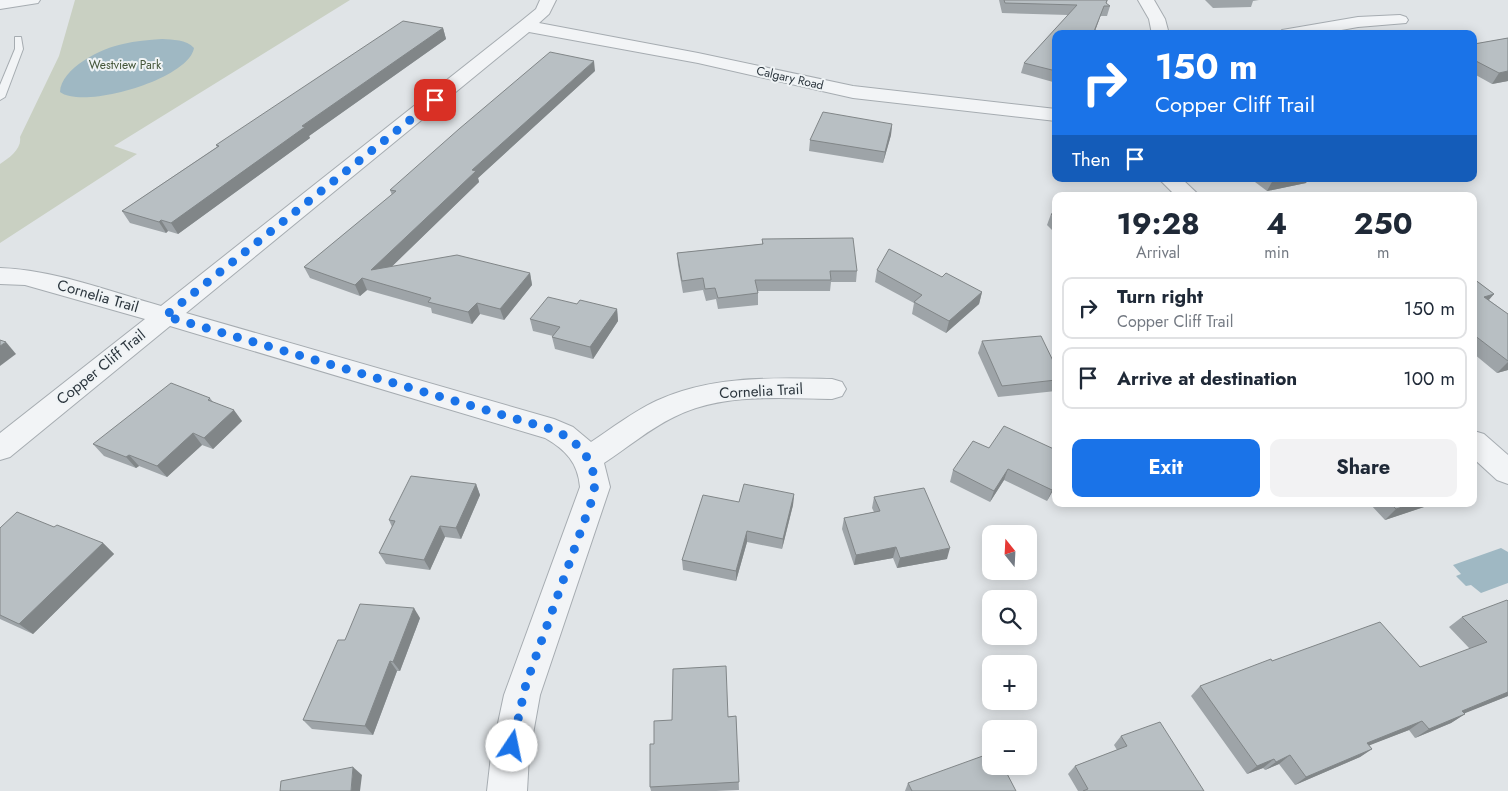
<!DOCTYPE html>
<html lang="en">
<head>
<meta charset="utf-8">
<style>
  :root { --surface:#fff; --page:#f2f2f3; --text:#1f2937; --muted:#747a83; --line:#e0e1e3; --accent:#1a73e8 }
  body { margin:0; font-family:Jost,sans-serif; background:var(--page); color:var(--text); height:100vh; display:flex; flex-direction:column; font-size:19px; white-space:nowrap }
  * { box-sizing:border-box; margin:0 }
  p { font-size:16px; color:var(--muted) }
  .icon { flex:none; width:28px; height:28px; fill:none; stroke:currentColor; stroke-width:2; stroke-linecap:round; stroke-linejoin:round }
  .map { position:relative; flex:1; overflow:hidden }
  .drawer { position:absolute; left:1052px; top:192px; width:425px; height:315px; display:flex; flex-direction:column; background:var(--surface); border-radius:10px; box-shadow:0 2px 12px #0003 }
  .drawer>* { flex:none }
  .hud { position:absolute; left:1052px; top:30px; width:425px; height:152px; border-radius:10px; box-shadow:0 2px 12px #0003; background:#1a73e8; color:#fff; overflow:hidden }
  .needle { width:32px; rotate:342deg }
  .tools { position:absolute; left:982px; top:525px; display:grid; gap:10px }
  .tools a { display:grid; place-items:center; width:55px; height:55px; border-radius:10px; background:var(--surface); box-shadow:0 2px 12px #0003; font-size:25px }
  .pin { position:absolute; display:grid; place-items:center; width:42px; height:42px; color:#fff; margin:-21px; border-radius:10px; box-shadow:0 2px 8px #0006 }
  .me { position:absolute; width:55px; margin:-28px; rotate:11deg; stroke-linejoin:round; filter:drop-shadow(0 0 4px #0008) }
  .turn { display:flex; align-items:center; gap:18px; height:105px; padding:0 20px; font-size:22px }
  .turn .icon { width:65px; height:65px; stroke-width:2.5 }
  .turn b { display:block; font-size:35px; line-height:42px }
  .then { display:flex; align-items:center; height:48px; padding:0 20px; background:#0003; gap:10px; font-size:19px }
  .eta { display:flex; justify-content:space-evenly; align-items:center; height:85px; text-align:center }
  .eta b { font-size:30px; font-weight:700; line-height:35px }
  .action { display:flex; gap:10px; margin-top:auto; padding:10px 20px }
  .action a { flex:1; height:58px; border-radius:10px; background:var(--accent); color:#fff; font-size:20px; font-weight:700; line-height:58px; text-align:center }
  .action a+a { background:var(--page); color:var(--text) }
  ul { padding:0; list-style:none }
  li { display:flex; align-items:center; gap:15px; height:62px; margin:0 10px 8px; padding:0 10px; border:2px solid var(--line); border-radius:10px }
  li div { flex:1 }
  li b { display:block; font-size:19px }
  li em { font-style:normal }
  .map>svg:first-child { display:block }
</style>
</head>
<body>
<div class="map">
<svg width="1508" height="791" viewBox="0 0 1508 791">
  <rect width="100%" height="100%" fill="#e0e4e7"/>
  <!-- green -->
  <path fill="#c9d0c2" d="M75 0H350L114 146 137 154 0 243V164C9 158 22 149 20 137L59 56Z"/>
  <!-- water -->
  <g fill="#9fb8c3">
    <path d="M162 39C173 40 186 39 194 48 189 79 84 110 60 92 61 68 102 48 123 44 135 41 149 40 162 39Z"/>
    <polygon points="1501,548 1508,552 1508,583 1481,593 1471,585 1466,586 1456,576 1461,574 1453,565"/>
  </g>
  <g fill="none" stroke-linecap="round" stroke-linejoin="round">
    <defs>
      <polygon id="service" points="15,37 21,37 23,49 5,97 0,100 0,85 15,49"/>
      <g id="minor">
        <path d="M540 0H556L549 14 539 23 698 53 853 86 1056 109V121L853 98 698 63 529 32 186 313 554 419 573 427 591 442C612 428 633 412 656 401 711 375 772 378 832 379L842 382 846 389 842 396 832 399C780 398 722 393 674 417 649 429 627 448 604 463L610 487 540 695 529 756 527 791H487L491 756 504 695 580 487C578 463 566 450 545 438L170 326 10 457 0 460V433L145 319 25 285 0 284V268C55 270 108 291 161 306L520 22 536 9Z"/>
        <polygon points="1138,0 1154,0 1165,19 1169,34 1152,34 1149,19"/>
        <polygon points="1400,15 1406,17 1408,20 1406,23 1358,27 1319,34 1280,34 1282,30 1288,29 1358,17"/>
        <polygon points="1159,179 1182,179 1200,196 1176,196"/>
        <polygon points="1474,431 1484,434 1508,455 1508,484 1497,480 1474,459"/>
      </g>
      <polygon id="tertiary" points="0,0 40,0 38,3 0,9"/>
    </defs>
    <!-- service casing -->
    <use href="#service" stroke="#a6acb1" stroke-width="2"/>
    <!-- minor casing -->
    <use href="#minor" stroke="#a6acb1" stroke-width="2"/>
    <!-- tertiary casing -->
    <use href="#tertiary" stroke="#a6acb1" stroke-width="2"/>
    <!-- service -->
    <use href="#service" fill="#f2f4f6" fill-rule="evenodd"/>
    <!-- minor -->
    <use href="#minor" fill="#f2f4f6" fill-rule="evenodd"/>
    <!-- tertiary -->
    <use href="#tertiary" fill="#f2f4f6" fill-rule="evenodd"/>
  </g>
  <!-- wall -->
  <g fill="#9ea4a8">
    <polygon points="999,0 1108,0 1106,4 1110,6 1107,16 1101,16 1056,34 1056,78 1053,82 1021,73 1024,63 1068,15 1002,13"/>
    <polygon points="1205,0 1259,0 1253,1 1251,7 1213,8"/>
    <polygon points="443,28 446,39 309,136 310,138 178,234 168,231 166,233 130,223 122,211 217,147 216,145"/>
    <polygon points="1508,38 1508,81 1492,84 1474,74 1474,44"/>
    <polygon points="595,71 478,178 479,182 391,267 530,273 532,285 504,320 480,314 472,324 432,313 431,308 367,290 360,296 310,278 304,267 392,195 390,190"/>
    <polygon points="892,124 891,135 883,163 809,151 810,140"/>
    <polygon points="1251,179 1308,179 1306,183 1267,191"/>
    <polygon points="1056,213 1056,234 1047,225 1051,214"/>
    <polygon points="762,239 857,271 856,282 831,282 830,291 758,291 758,305 718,309 716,299 706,301 703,290 683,293 678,265 677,253 762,244"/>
    <polygon points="877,270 942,277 982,292 979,304 946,333 912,314 914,303 875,282"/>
    <polygon points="1474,279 1494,294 1489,300 1508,314 1508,370 1497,373 1474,354"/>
    <polygon points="577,304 617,309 618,321 593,359 555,349 552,337 553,336 533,331 530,319"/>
    <polygon points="982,341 1056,367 1056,391 998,397 978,353"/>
    <polygon points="210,398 213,402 242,421 213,449 202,445 167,477 139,466 136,468 104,456 93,444"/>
    <polygon points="989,448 1056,450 1056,485 1047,501 1004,480 990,502 950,482 953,470"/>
    <polygon points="476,484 480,495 461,539 445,537 430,570 386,564 379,553 392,527 389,520"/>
    <polygon points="794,494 793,505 782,549 747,542 736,581 683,570 682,560 739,502"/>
    <polygon points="874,497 947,559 897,568 893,558 854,565 842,529 844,518 874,512 872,508"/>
    <polygon points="1370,504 1430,504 1427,506 1385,520"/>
    <polygon points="54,527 103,543 114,554 33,634 0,619 0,528"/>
    <polygon points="1508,601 1508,696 1464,713 1465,714 1451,723 1415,738 1409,730 1369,745 1372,749 1360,757 1295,785 1279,764 1265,770 1263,768 1247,774 1191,696 1200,686 1272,661 1420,667 1470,649 1449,627 1462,617"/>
    <polygon points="420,618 400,671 397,671 373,735 312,729 303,720 345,640"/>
    <polygon points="736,716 739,790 716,791 651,791 650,787 654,744 672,720"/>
    <polygon points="1121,736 1204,791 1078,791 1068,774 1075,766 1117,750 1114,745"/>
    <polygon points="908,783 1016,791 905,791"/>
  </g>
  <!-- shaded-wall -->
  <g fill="#818688">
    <polygon points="1104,6 1094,34 1093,34"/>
    <polygon points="443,28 446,39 309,136 310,138 178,234 171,223 302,126"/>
    <polygon points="594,61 595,71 478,178 479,182 376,282 371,270 472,170"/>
    <polygon points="1056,71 1056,78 1053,82"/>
    <polygon points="1508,71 1508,81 1492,84 1499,73"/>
    <polygon points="892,124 891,135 883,163 885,152"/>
    <polygon points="1278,179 1308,179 1306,183 1267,191 1273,180"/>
    <polygon points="161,220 168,231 166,233 159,222"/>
    <polygon points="530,273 532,285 504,320 500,309"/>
    <polygon points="362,278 367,290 360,296 355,285"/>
    <polygon points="982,292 979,304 946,333 949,321"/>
    <polygon points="1494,294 1484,305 1484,297"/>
    <polygon points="477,303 480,314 472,324 468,312"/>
    <polygon points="617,309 618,321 593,359 590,347"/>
    <polygon points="6,342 16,354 0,366 0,346"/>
    <polygon points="1508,362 1508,370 1497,373"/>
    <polygon points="234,410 242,421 213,449 204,438"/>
    <polygon points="193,433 202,445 167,477 157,466"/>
    <polygon points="129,455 139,466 136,468 126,457"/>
    <polygon points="1008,469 1004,480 990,502 994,491"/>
    <polygon points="1056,483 1056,485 1047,501 1052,490"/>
    <polygon points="476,484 480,495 461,539 456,528"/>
    <polygon points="794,494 793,505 782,549 783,539"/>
    <polygon points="1412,504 1430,504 1427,506 1385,520 1396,509"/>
    <polygon points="440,526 445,537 430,570 424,560"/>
    <polygon points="747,531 747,542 736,581 736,571"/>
    <polygon points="103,543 114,554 33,634 19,624"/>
    <polygon points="896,547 893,558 854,565 856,555"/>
    <polygon points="950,548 947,559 897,568 900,558"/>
    <polygon points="414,608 420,618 400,671 393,662"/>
    <polygon points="390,661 397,671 373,735 365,726"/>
    <polygon points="1508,692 1508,696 1448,720 1462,711"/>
    <polygon points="1465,714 1451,723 1415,738 1429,729"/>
    <polygon points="1422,721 1409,730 1355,751 1367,743"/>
    <polygon points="1372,749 1360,757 1295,785 1306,777"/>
    <polygon points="1290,755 1279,764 1265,770 1276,762"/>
    <polygon points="1274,759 1263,768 1247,774 1257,766"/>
    <polygon points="353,767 362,775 360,791 351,791"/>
  </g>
  <!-- building -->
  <g fill="#b8bfc3" stroke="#818688">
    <polygon points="1004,0 1107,0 1106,3 1110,6 1104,6 1093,34 1056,34 1056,71 1024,63 1077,5 1005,3"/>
    <polygon points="403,21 443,28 302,126 305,127 171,223 161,220 159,222 122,211 219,146 216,145"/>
    <polygon points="1508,38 1508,71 1499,73 1474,60 1474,44"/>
    <polygon points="550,52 594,61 472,170 476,171 371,270 457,255 530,273 500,309 477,303 468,312 428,302 431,298 362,278 355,285 304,267 396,191 390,190 459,129"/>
    <polygon points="823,112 892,124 885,152 810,140"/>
    <polygon points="1056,213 1056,219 1051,214"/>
    <polygon points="853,238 857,271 830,271 831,280 755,280 758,293 718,298 715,288 705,289 703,278 682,281 677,253 763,244 762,239"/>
    <polygon points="889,249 942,277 946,273 982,292 949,321 914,302 922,295 877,270"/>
    <polygon points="1474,279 1494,294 1484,297 1508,314 1508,361 1474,335"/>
    <polygon points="548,297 577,304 580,300 617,309 590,347 552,337 560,327 530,319"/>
    <polygon points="1041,336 1056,367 1056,380 1002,386 982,341"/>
    <polygon points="0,340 6,342 0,346"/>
    <polygon points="171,383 210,398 208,400 234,410 204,438 193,433 157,466 129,455 126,457 93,444"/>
    <polygon points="1004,426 1056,450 1056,483 1052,490 1008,469 994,491 953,470 973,441 989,448"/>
    <polygon points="411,476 476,484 456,528 440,526 424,560 379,553 395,521 389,520"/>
    <polygon points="744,484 794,494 783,539 747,531 736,571 682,560 703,495 739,502"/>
    <polygon points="924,488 950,548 900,558 896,547 856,555 844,518 880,511 874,497"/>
    <polygon points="1391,504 1412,504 1396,509"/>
    <polygon points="17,512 54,527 57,525 103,543 19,624 0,615 0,528"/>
    <polygon points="1507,600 1508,601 1508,692 1462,711 1465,714 1429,729 1422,721 1367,743 1372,749 1306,777 1290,755 1276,762 1274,759 1257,766 1200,686 1271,659 1272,661 1380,622 1420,667 1487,642 1462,617"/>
    <polygon points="360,604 414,608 393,662 390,661 365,726 303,720 338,640 345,640"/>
    <polygon points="726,666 728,717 736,716 739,782 650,787 650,744 654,744 654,721 672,720 673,669"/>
    <polygon points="1160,722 1204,791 1083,791 1088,789 1075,766 1127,746 1121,736"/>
    <polygon points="991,753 991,766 1003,766 1016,791 912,791 908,783"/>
    <polygon points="353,767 351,791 280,791 281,781"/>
  </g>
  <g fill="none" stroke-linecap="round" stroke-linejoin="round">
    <!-- route -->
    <path stroke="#1a73e8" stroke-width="9" stroke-dasharray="0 16.2" d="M435 100 165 316 554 430C581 442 600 466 593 497L526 684 512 746"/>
  </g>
  <g text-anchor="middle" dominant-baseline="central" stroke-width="4" stroke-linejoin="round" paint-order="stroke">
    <!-- far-park labels -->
    <g font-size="12" fill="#45573a" stroke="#eff3f5">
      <text x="125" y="65">Westview Park</text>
    </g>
    <!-- far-street labels -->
    <g font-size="12" fill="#2b353d" stroke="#eff3f5">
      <text transform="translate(790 78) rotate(13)">Calgary Road</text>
    </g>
    <!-- street labels -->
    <g font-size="15" fill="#2b353d" stroke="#eff3f5">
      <text transform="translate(98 296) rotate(16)">Cornelia Trail</text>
      <text transform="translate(101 367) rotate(-39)">Copper Cliff Trail</text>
      <text transform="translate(761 391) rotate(-3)">Cornelia Trail</text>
    </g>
  </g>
</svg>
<div class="tools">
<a><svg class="needle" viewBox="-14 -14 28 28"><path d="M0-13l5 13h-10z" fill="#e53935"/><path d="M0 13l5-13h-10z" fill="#747a83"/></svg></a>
<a><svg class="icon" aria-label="search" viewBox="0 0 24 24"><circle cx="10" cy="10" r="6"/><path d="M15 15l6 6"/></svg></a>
<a>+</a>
<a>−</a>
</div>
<div class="pin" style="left:435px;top:100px;background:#d93025"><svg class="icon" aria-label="arrive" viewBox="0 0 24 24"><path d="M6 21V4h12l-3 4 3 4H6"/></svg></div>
<svg class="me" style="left:512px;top:746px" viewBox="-20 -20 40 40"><circle r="19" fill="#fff"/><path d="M0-13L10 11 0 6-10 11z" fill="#1a73e8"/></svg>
<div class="hud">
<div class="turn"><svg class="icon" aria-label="right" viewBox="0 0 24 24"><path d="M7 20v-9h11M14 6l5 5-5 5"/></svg><div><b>150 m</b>Copper Cliff Trail</div></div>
<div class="then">Then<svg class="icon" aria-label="arrive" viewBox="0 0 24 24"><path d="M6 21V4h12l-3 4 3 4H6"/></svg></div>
</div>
<section class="drawer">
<div class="eta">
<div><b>19:28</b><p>Arrival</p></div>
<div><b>4</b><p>min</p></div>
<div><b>250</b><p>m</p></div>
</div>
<ul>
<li><svg class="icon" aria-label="right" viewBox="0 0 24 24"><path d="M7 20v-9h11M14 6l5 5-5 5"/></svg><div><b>Turn right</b><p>Copper Cliff Trail</p></div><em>150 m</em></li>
<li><svg class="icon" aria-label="arrive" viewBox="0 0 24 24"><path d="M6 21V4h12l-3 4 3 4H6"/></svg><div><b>Arrive at destination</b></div><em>100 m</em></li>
</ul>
<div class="action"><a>Exit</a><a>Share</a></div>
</section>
</div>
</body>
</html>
